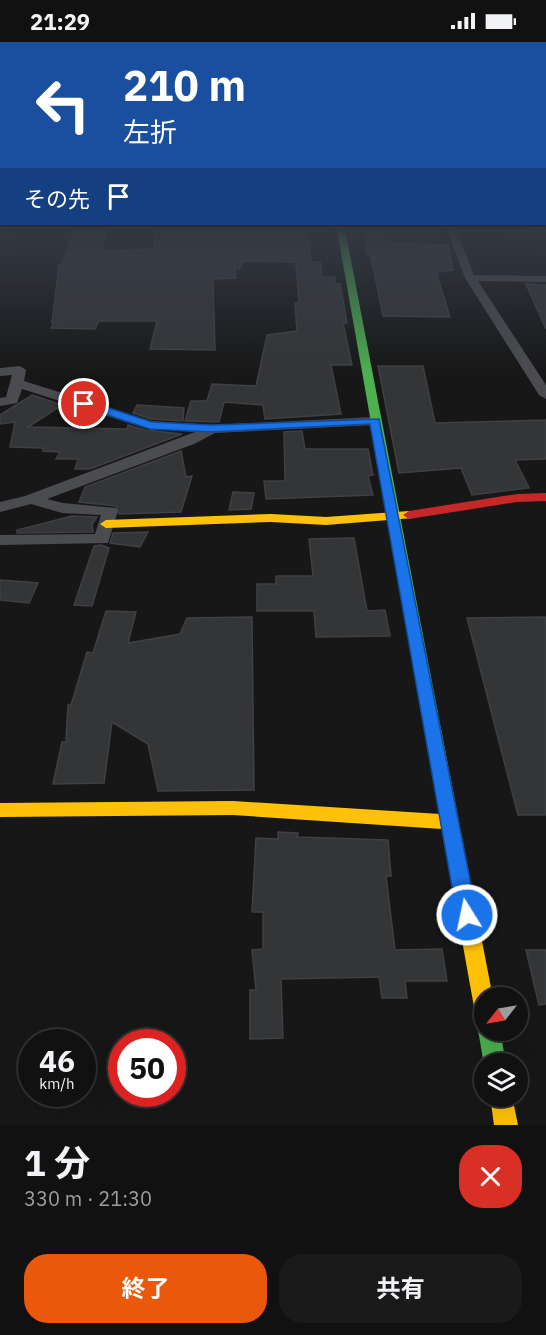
<!DOCTYPE html>
<html lang="ja">
<head>
<meta charset="utf-8">
<style>
  :root { --surface:#111; --page:#1a1a1a; --text:#f1f3f6; --muted:#9c9d9f; --line:#303131; --accent:#ea580c }
  body { margin:0; font-family:"IBM Plex Sans","Noto Sans JP",sans-serif; background:var(--page); color:var(--text); height:100vh; display:flex; flex-direction:column; font-size:22px; white-space:nowrap }
  * { box-sizing:border-box; margin:0 }
  p { font-size:20px; color:var(--muted) }
  .icon { flex:none; width:33px; height:33px; fill:none; stroke:currentColor; stroke-width:2; stroke-linecap:round; stroke-linejoin:round }
  .map { position:relative; height:1083px; overflow:hidden }
  .panel { display:flex; flex-direction:column; background:var(--surface); flex:1 }
  .panel>* { flex:none }
  .hud { position:absolute; left:0px; top:0px; width:546px; height:183px; box-shadow:0 6px 24px #0002,0 0 0 2px var(--line); background:#1a4fa0; color:#fff; overflow:hidden }
  .needle { width:39px; rotate:239deg }
  .fabs { position:absolute; left:474px; top:945px; display:grid; gap:12px }
  .fabs a { display:grid; place-items:center; width:54px; height:54px; border-radius:50%; background:var(--surface); box-shadow:0 6px 24px #0002,0 0 0 2px var(--line); font-size:30px }
  .speed { position:absolute; left:18px; top:987px; display:flex; gap:12px; font-size:30px; font-weight:700; text-align:center }
  .speed>* { display:grid; place-content:center; width:78px; height:78px; border-radius:50%; background:var(--surface); box-shadow:0 6px 24px #0002,0 0 0 2px var(--line); line-height:1 }
  .speed small { font-size:15px; font-weight:400 }
  .speed .limit { border:9px solid #d22; background:#fff; color:#111 }
  .pin { position:absolute; display:grid; place-items:center; width:51px; height:51px; color:#fff; margin:-26px; border:3px solid #fff; border-radius:50%; box-shadow:0 2px 6px #0007 }
  .me { position:absolute; width:66px; margin:-33px; rotate:350deg; stroke-linejoin:round; filter:drop-shadow(0 0 4px #0008) }
  .turn { display:flex; align-items:center; gap:21px; height:126px; padding:0 24px; font-size:27px }
  .turn .icon { width:78px; height:78px; stroke-width:2.5 }
  .turn b { display:block; font-size:42px; line-height:51px }
  .then { display:flex; align-items:center; height:57px; padding:0 24px; background:#0003; gap:12px; font-size:22px }
  .round { display:grid; place-items:center; flex:none; width:63px; height:63px; border-radius:24px; background:var(--page) }
  .summary { display:flex; align-items:center; justify-content:space-between; height:102px; padding:0 24px }
  h1 { font-size:36px; font-weight:700; line-height:45px }
  .action { display:flex; gap:12px; margin-top:auto; padding:12px 24px }
  .action a { flex:1; height:69px; border-radius:24px; background:var(--accent); color:#fff; font-size:24px; font-weight:700; line-height:69px; text-align:center }
  .action a+a { background:var(--page); color:var(--text) }
  .status { display:flex; justify-content:space-between; align-items:center; height:42px; padding:0 30px; background:var(--surface); direction:ltr }
  .status svg { height:16px; fill:currentColor }
  .map>svg:first-child { display:block }
</style>
</head>
<body>
<div class="status"><b>21:29</b><svg viewBox="0 0 49 12"><path d="M0 12V9h3v3zM5 12V6h3v6zM10 12V3h3v9zM15 12V0h3v12zM26 1h20v11H26zM47 4h2v5h-2z"/></svg></div>
<div class="map">
<svg width="546" height="1083" viewBox="0 0 546 1083">
  <rect width="100%" height="100%" fill="#171717"/>
  <g fill="none" stroke-linecap="round" stroke-linejoin="round">
    <!-- stream -->
    <g stroke="#2a3239" stroke-width="4">
      <polyline points="299,189 330,189"/>
      <polyline points="456,189 546,190"/>
      <polyline points="352,190 443,190"/>
    </g>
  </g>
  <!-- building -->
  <g fill="#343537" stroke="#3f4043" stroke-width="1.5">
    <polygon points="77,182 109,182 101,209 154,207 155,182 306,182 311,220 241,219 241,226 235,226 236,236 213,237 215,308 150,307 157,279 99,279 95,287 51,286 54,281 52,281 59,223 62,222"/>
    <polygon points="363,182 386,182 391,201 448,203 453,228 436,230 450,275 383,274 371,214 367,212"/>
    <polygon points="296,220 320,220 322,235 335,235 335,242 340,242 347,281 343,281 352,323 331,323 341,372 265,377 263,363 224,360 219,380 185,379 191,359 207,359 212,342 256,344 267,293 297,289 295,261 299,261"/>
    <polygon points="526,242 546,243 546,287"/>
    <polygon points="378,324 423,324 435,381 546,378 546,417 515,418 529,446 472,453 461,426 399,431"/>
    <polygon points="32,353 62,363 28,385 127,387 128,383 145,388 182,392 90,427 75,427 78,417 56,417 60,410 43,409 43,406 10,405 15,380 0,382 0,373"/>
    <polygon points="137,363 184,366 183,379 151,377 133,371"/>
    <polygon points="302,389 305,407 368,407 373,433 368,434 373,453 266,457 264,439 285,439 284,390"/>
    <polygon points="181,409 186,435 192,434 181,470 119,472 116,464 79,460 85,445"/>
    <polygon points="233,450 254,451 251,467 229,468"/>
    <polygon points="72,474 97,475 92,482 93,490 17,491 17,488"/>
    <polygon points="148,490 140,505 110,501 113,491"/>
    <polygon points="354,496 367,569 385,568 390,594 316,595 314,569 257,569 257,542 276,542 276,534 313,534 309,497"/>
    <polygon points="101,503 109,506 92,564 74,563 94,504"/>
    <polygon points="0,538 38,541 29,561 0,558"/>
    <polygon points="106,569 136,570 128,601 180,592 187,576 252,575 254,748 158,749 148,702 112,680 104,741 53,742 62,700 66,700 68,663 71,663 87,610 93,611"/>
    <polygon points="546,575 546,773 518,773 467,576"/>
    <polygon points="278,790 298,791 297,795 388,798 391,834 386,834 395,908 442,907 447,939 405,939 407,956 382,956 379,935 281,937 283,996 250,997 250,948 256,948 252,908 263,907 263,870 252,870 256,796 278,797"/>
    <polygon points="526,908 546,908 546,962 539,963"/>
  </g>
  <g fill="none" stroke-linecap="round" stroke-linejoin="round">
    <!-- lane -->
    <polygon fill="#4b4c50" fill-rule="evenodd" points="450,187 532,187 534,188 532,189 450,189"/>
    <!-- street -->
    <g fill="#4b4c50" fill-rule="evenodd">
      <polygon points="0,181 24,182 25,182 0,187"/>
      <polygon points="445,182 454,182 474,233 546,234 546,240 478,239 546,343 546,357 539,353 465,236"/>
      <polygon points="20,324 26,328 24,339 151,379 212,383 375,375 382,379 375,383 215,391 194,402 47,457 63,461 116,466 118,469 108,501 0,503 0,493 95,492 101,473 62,471 31,462 0,470 0,460 25,454 195,390 145,386 22,347 17,361 0,364 0,356 6,355 12,333 0,334 0,326"/>
    </g>
    <!-- fast -->
    <g fill="#4caf50" fill-rule="evenodd">
      <polygon points="336,182 344,182 441,687 439,691 433,693 427,691 425,687"/>
      <polygon points="484,979 484,988 500,988 506,1022 484,1023 478,988 481,980"/>
    </g>
    <!-- slow -->
    <g fill="#ffc107" fill-rule="evenodd">
      <polygon points="409,469 415,473 413,476 326,483 271,480 106,486 100,482 106,478 271,472 326,475"/>
      <polygon points="433,681 439,683 441,687 493,956 484,956 484,975 477,972 474,965 442,787 233,773 0,775 0,761 233,759 440,772 425,687 427,683"/>
      <polygon points="490,1054 512,1054 518,1083 494,1083"/>
    </g>
    <!-- jam -->
    <polygon fill="#c62828" fill-rule="evenodd" points="546,451 546,459 517,460 409,477 403,473 409,469 517,452"/>
  </g>
  <!-- sky -->
  <linearGradient id="sky" x2="0" y2="1"><stop stop-color="#0d0d0d"/><stop offset="0.55" stop-color="#363c47"/><stop offset="1" stop-color="#363c47" stop-opacity="0"/></linearGradient>
  <rect width="546" height="332" fill="url(#sky)"/>
  <!-- route -->
  <polygon fill="#1a73e8" stroke="#114b97" stroke-width="1.5" points="84,358 152,380 212,383 379,377 477,873 474,879 467,882 460,879 457,873 370,382 212,390 150,387 80,364 80,359"/>
</svg>
<div class="fabs">
<a><svg class="needle" viewBox="-14 -14 28 28"><path d="M0-13l5 13h-10z" fill="#e53935"/><path d="M0 13l5-13h-10z" fill="#9c9d9f"/></svg></a>
<a><svg class="icon" aria-label="layers" viewBox="0 0 24 24"><path d="M12 4l9 5-9 5-9-5zM3 14l9 5 9-5"/></svg></a>
</div>
<div class="speed"><div>46<small>km/h</small></div><div class="limit">50</div></div>
<div class="pin" style="left:84px;top:362px;background:#d93025"><svg class="icon" aria-label="arrive" viewBox="0 0 24 24"><path d="M6 21V4h12l-3 4 3 4H6"/></svg></div>
<svg class="me" style="left:467px;top:873px" viewBox="-20 -20 40 40"><circle r="17" fill="#1a73e8" stroke="#fff" stroke-width="3"/><path d="M0-11L8 9 0 5-8 9z" fill="#fff"/></svg>
<div class="hud">
<div class="turn"><svg class="icon" aria-label="left" viewBox="0 0 24 24"><path d="M17 20v-9H6M10 6l-5 5 5 5"/></svg><div><b>210 m</b>左折</div></div>
<div class="then">その先<svg class="icon" aria-label="arrive" viewBox="0 0 24 24"><path d="M6 21V4h12l-3 4 3 4H6"/></svg></div>
</div>
</div>
<section class="panel">
<div class="summary"><div><h1>1 分</h1><p>330 m · 21:30</p></div><a class="round" style="background:#d93025;color:#fff"><svg class="icon" aria-label="close" viewBox="0 0 24 24"><path d="M6 6l12 12M18 6L6 18"/></svg></a></div>
<div class="action"><a>終了</a><a>共有</a></div>
</section>
</body>
</html>
